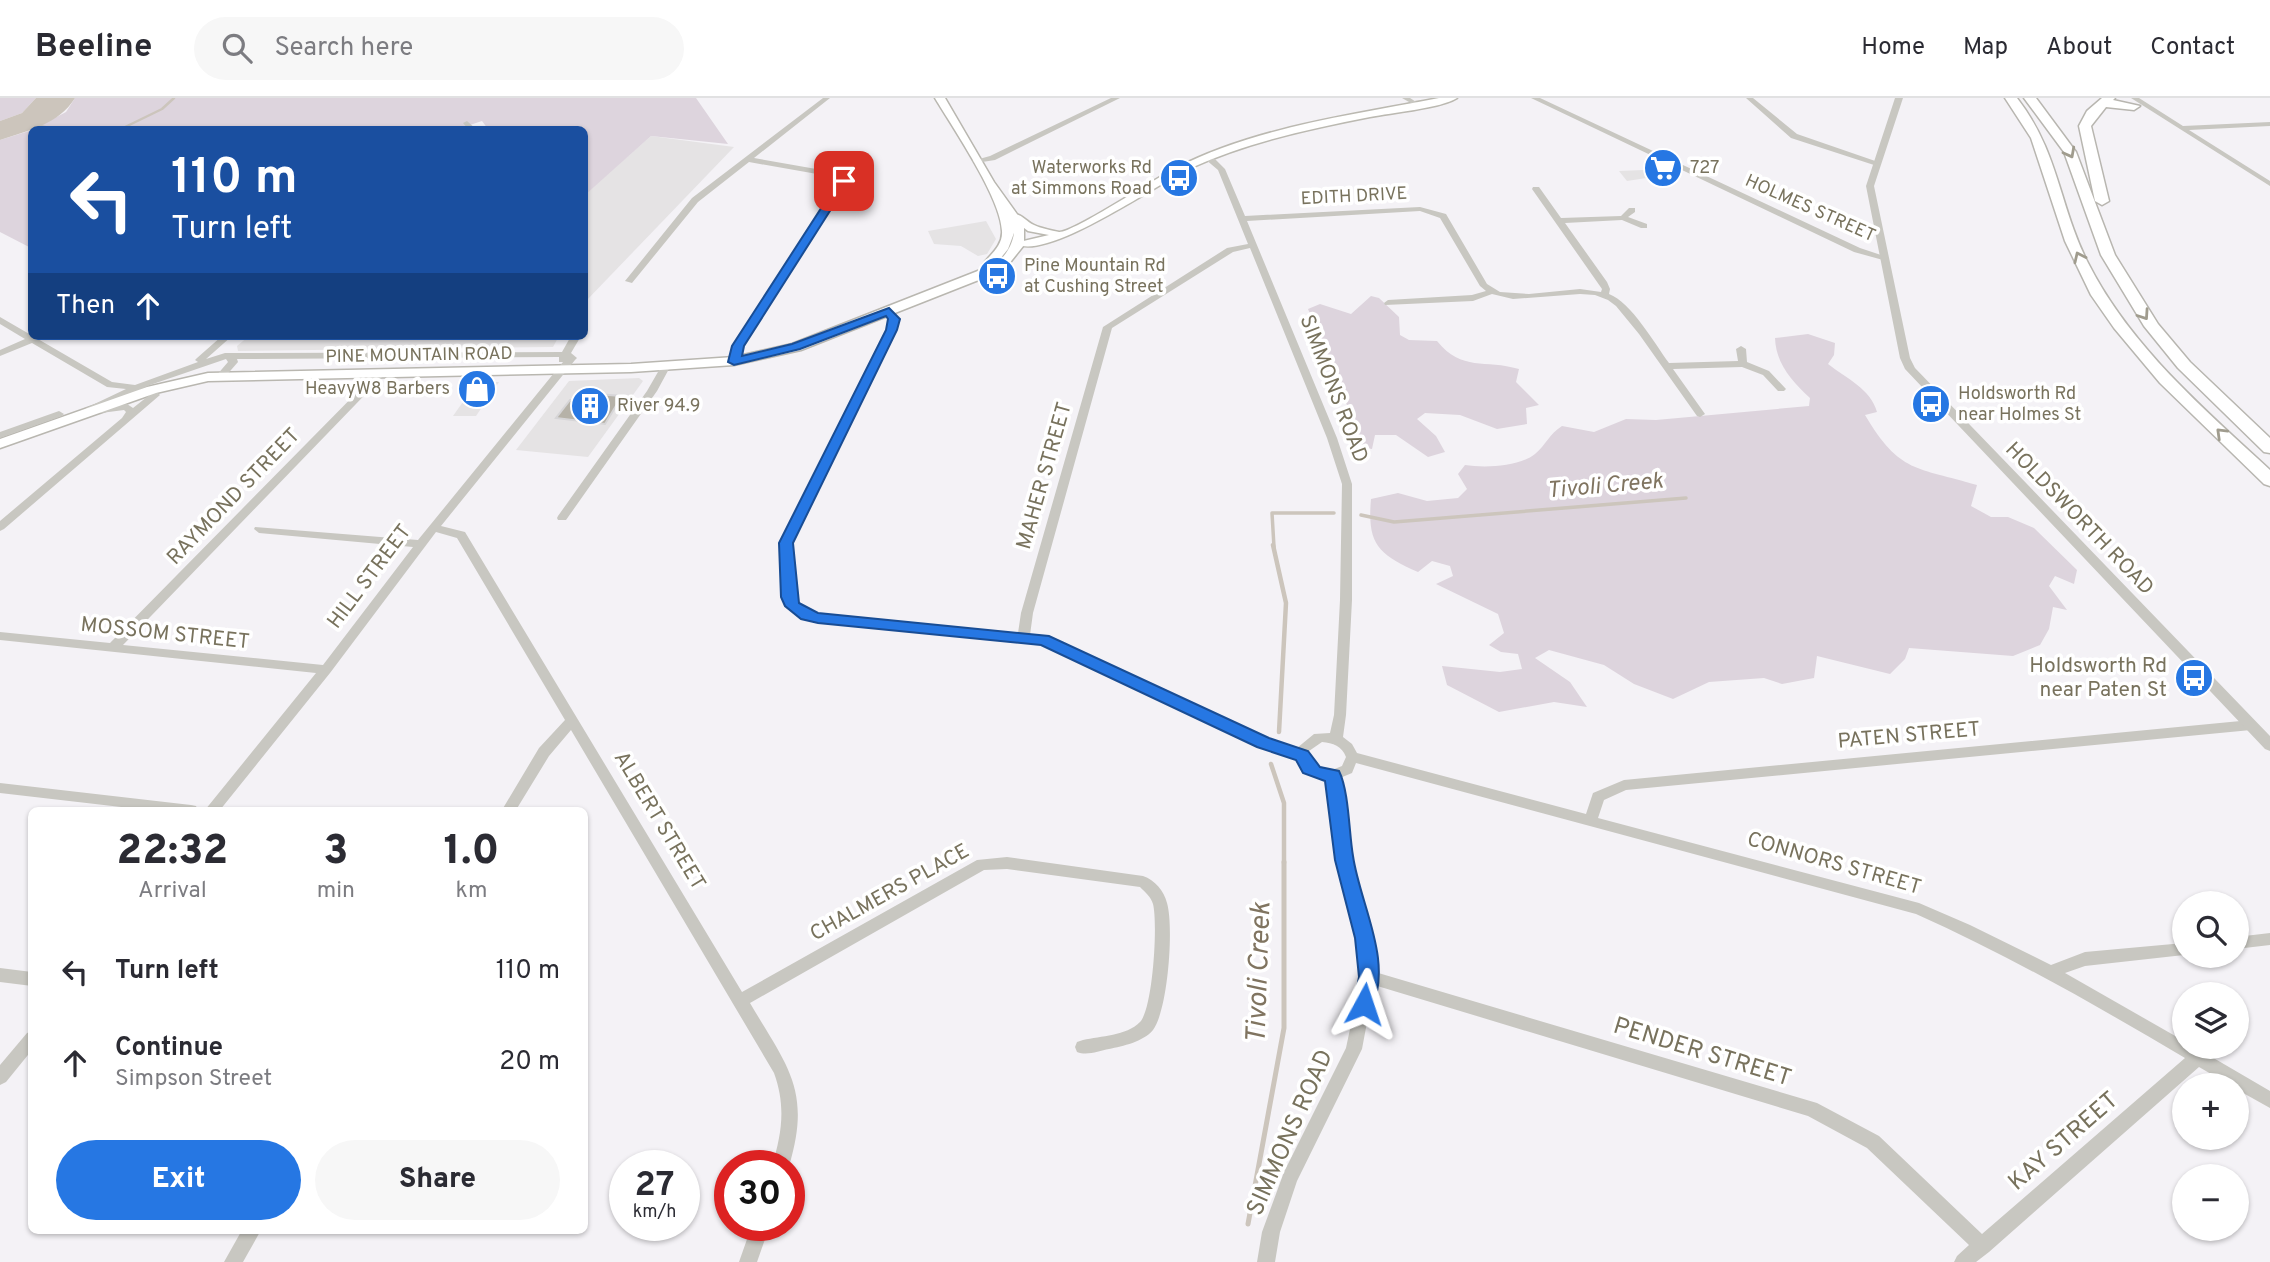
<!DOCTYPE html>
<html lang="en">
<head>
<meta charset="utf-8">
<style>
  :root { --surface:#fff; --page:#f7f7f7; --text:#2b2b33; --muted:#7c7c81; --line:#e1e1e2; --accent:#2677e3 }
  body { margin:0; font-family:Overpass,sans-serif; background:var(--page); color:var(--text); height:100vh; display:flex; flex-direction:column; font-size:26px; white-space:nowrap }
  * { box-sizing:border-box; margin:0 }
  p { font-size:23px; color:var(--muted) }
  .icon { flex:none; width:38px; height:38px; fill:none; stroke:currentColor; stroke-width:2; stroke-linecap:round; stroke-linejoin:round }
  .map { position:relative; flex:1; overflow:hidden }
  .sheet { position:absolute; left:28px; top:709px; width:560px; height:427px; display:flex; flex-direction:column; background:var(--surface); border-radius:10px; box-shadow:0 2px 5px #0004 }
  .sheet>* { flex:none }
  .top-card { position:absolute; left:28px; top:28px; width:560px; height:214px; border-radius:10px; box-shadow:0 2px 5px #0004; background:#1a4fa0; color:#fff; overflow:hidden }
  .tools { position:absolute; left:2172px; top:793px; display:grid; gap:14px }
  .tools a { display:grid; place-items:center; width:77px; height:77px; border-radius:50%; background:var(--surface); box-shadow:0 2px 5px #0004; font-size:35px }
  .speed { position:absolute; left:609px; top:1052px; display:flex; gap:14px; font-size:35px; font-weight:700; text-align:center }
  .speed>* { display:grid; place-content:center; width:91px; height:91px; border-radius:50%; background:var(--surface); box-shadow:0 2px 5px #0004; line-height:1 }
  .speed small { font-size:18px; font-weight:400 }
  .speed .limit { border:10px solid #d22; background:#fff; color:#111 }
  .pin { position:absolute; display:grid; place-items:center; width:60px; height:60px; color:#fff; margin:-30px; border-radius:14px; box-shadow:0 4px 10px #0006 }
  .me { position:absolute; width:77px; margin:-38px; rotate:5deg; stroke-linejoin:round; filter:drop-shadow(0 0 5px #0008) }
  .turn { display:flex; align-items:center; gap:24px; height:147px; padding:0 28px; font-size:32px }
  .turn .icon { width:91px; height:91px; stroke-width:2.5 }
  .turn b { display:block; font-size:49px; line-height:60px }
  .then { display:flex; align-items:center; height:66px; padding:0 28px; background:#0003; gap:14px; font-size:26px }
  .eta { display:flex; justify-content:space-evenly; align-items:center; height:119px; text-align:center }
  .eta b { font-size:42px; font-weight:800; line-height:49px }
  .button { display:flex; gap:14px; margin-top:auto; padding:14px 28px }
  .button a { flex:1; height:80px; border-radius:42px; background:var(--accent); color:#fff; font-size:28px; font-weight:800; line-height:80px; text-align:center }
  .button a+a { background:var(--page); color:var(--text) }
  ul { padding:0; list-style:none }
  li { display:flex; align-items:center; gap:21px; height:91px; padding:0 28px }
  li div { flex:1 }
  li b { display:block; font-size:26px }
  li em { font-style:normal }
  header { display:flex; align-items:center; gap:42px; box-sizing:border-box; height:98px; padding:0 35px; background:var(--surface); border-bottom:2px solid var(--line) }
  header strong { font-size:33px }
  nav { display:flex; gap:38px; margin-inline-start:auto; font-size:24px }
  .search { width:490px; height:63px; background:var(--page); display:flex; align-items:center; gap:18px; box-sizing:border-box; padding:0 24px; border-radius:38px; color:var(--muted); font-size:26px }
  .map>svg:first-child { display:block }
</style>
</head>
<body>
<header>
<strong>Beeline</strong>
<div class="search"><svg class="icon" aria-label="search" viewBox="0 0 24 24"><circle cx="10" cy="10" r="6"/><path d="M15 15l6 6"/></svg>Search here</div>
<nav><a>Home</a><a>Map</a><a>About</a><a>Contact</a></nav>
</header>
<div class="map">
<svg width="2270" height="1164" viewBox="0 0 2270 1164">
  <rect width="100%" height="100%" fill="#f4f2f6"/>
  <!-- built -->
  <g fill="#e5e3e4">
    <polygon points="651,38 734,49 585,204 584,97"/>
    <polygon points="1660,66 1679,75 1627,83 1619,73 1644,72"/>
    <polygon points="986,123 996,141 987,156 978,158 961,148 934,146 928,133"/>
    <polygon points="249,238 559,238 553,249 238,253 237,248"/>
    <polygon points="639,280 643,283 588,359 516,352 569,283"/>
    <polygon points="477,284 499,284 476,318 453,318"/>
  </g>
  <!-- green -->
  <g fill="#ddd4dd">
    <polygon points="0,0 36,0 22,15 0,23"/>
    <polygon points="75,0 696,0 728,46 651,38 585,97 584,32 488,31 482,23 455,32 32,32 66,14"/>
    <polygon points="32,32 31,150 0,134 0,42"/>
    <path d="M1371 198 1379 200 1399 219 1400 237 1409 242 1437 243C1462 274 1485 261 1519 271L1516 284 1539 307 1526 310 1527 326 1497 331 1460 317 1425 315 1417 321 1436 338 1445 354 1428 359 1396 337H1375L1372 351 1359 349 1353 322 1308 211 1320 206 1351 216Z"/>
    <path d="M1808 236 1835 245 1834 257 1828 266C1846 280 1871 291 1877 314L1865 317C1900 376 1917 369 1977 387L1971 408 1991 419H2008L2034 430 2077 472 2074 486 2055 478 2049 488 2067 512 2053 509 2049 531 2040 547 2013 558 1909 550 1905 561 1890 576 1817 558 1814 580 1782 586 1764 580 1709 584 1673 601 1634 586 1604 567 1549 552 1535 560 1570 584 1587 609 1554 604 1499 614 1447 587 1442 568 1500 574 1522 571 1518 556 1501 554 1489 547 1504 535 1498 516 1436 486 1453 478 1450 468 1432 463 1418 474C1378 456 1367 446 1371 401L1398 395 1427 403 1458 400 1467 391 1458 376 1465 367C1484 370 1519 369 1535 356 1546 347 1549 336 1562 328L1594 334 1626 321 1656 322 1809 308 1810 300C1792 283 1776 266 1775 240Z"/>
  </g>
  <!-- water -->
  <path fill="#ccc5bc" d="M36 0H75C58 27 29 32 0 42V23L22 15Z"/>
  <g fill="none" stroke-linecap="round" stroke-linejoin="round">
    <!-- stream-far3 -->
    <g stroke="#ccc5bc" stroke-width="2.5">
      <polyline points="40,28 59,32"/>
      <polyline points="119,32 162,11 174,0"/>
    </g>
    <!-- stream-far2 -->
    <g stroke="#ccc5bc" stroke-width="3.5">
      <polyline points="1361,417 1394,424 1686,400"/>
      <polyline points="1274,449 1272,415 1334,415"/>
    </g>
    <!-- stream-far1 -->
    <g stroke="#ccc5bc" stroke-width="4.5">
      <polyline points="1273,447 1286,505 1279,634"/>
      <polyline points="1271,666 1284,705 1284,765"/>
    </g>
    <!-- stream -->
    <polyline stroke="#ccc5bc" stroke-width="5" points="1248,1126 1284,930 1284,764"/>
  </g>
  <!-- building -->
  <polygon fill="#b6b2a8" stroke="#d6d5d7" stroke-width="2" points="581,295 622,298 605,326 556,320 570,302 575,302"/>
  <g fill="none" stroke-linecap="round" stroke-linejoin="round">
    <defs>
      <path id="secondary" d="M1439 0H1457C1442 10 1391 15 1370 19 1309 31 1248 44 1191 70 1160 84 1044 166 1015 145L1049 137 1028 133 1011 120V116C1022 115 1025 123 1034 127 1039 130 1055 133 1059 134 1073 135 1157 79 1176 70 1256 29 1352 17 1439 0Z"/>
      <path id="primary" d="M935 0H945L994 84 1024 126V147L1004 172 801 252 734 267 631 274 208 283 156 295 0 350V341L147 289 208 275 631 266 734 259 792 246 988 169 983 166C991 156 1003 147 1002 133 1001 100 953 30 935 0ZM1014 135V136C1011 150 1005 158 995 167L1008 151Z"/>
      <g id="motorway">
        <path d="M2005 0H2017C2059 54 2059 108 2088 165 2130 248 2203 310 2270 372V388L2264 386 2160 285 2114 230 2091 197 2065 143 2031 40Z"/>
        <polygon points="2024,0 2036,0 2076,54 2115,157 2158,226 2190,264 2270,340 2270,355 2264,354 2178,270 2144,228 2101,157 2064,54"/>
        <polygon points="2102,0 2115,0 2113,2 2140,8 2134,12 2106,9 2091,28 2109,103 2102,107 2095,103 2079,28 2087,13"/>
      </g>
    </defs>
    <!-- secondary casing -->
    <use href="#secondary" stroke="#bbb9b1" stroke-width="3"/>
    <!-- primary casing -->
    <use href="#primary" stroke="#b9b7b0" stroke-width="3"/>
    <!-- motorway casing -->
    <use href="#motorway" stroke="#b8b6b0" stroke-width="3"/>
    <!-- minor -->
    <g fill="#c8c7c1" fill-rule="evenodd">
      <polygon points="823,0 830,0 754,60 839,75 848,84 742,250 737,265 731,265 729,263 732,250 840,84 834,79 749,64 698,104 632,185 625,183 692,100"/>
      <polygon points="1111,0 1120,0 995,62 976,65 972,63 990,58"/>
      <polygon points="1402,0 1410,0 1421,7 1416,8"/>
      <polygon points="1531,0 1540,0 1860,150 1887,159 1883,162 1854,154"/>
      <polygon points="1746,0 1753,0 1797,36 1881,65 1874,67 1791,40"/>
      <polygon points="2131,0 2139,0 2183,28 2270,24 2270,28 2189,32 2270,83 2270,88"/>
      <polygon points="467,23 477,32 469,32 463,25"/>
      <path d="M1205 57H1211L1225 71 1245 118 1420 109 1446 116 1487 186 1500 194 1529 196 1580 191 1601 194 1602 191 1532 91 1533 89H1539L1561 120 1621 118 1629 110H1635V114L1628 119 1647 126V130H1641L1622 122 1565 125 1607 184 1610 191 1609 196C1631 204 1655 246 1669 265L1738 263 1736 251 1741 248 1746 251 1747 264 1769 273 1786 291 1784 293H1778L1763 277 1742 269 1673 271 1705 316 1700 319 1697 318 1639 236 1616 208 1608 202 1595 197 1580 196 1513 201 1492 196 1473 203 1385 207 1384 205 1388 202 1472 197 1486 193 1480 188 1440 120 1420 113 1247 123 1337 340 1352 386V502L1346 617 1343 639 1352 646 1357 655 1586 716 1593 695 1624 682 2251 622 2255 624 2257 627 2255 630 2251 632 1626 692 1604 702 1598 720 1919 805 1970 827 2051 867 2085 854 2184 845V857L2085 868 2065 875 2184 943V948H2193L2270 993V1010L2236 991V987H2230L2199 969 1989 1154 1976 1164H1954L1957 1158 1969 1147 1867 1050 1808 1018 1374 887 1362 951 1297 1083 1280 1134 1275 1164H1257L1262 1134 1284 1074 1346 950 1361 879 1358 840 1337 762 1327 680 1304 674 1297 661 1258 648 1041 546 818 524 802 520 787 508 783 499 781 445 887 232 890 221 885 213 892 211 898 221 897 232 791 445 795 499C799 509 808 513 818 516L1018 535 1021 515 1103 229 1227 150 1248 146 1218 72 1205 61ZM1250 150 1327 340 1342 386 1340 502 1334 617 1330 635 1314 636 1297 650 1267 641 1047 539 1030 537 1033 515 1112 230 1233 154ZM1322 644C1333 645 1342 648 1346 659L1342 668 1332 672 1314 666 1308 657 1309 653ZM1356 665 1916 816C2010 858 2097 908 2185 960L1982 1136 1879 1038 1817 1005 1375 874 1372 840 1351 762 1340 680 1352 675Z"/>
      <path d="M0 219 112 284 135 287 198 264 195 262 197 260 222 238H232L206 261 225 255 562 254 571 238H581L571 255 577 260 575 262 441 428 465 434 742 894 977 762 1007 759 1143 778C1155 782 1164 793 1167 805 1174 829 1168 912 1153 932 1143 944 1123 948 1109 951 1099 953 1087 958 1077 954L1075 949 1077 944 1083 942C1101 938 1126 938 1140 924 1153 911 1158 825 1153 806 1151 799 1145 794 1140 789L1007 771 984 772 750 905C787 968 812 992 789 1068H772C782 1035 786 1008 774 975L571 632 549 658 516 712H502L539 650 565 622 457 440 436 434 330 575 220 712H205L316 575 0 542V534L110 545 378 273H384V277L123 547 323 567 413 449 259 435 254 431 255 429 418 442 563 264H559V259L237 261 238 264 224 280H218L216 278 228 264 226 261 150 287 104 309 127 306 133 310 152 295H158L160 297 4 431 0 433V423L122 320 126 314 124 312 101 315 96 312 86 314V310L126 291 107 289 32 245 0 258V252L25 241 0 226Z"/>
      <polygon points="665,266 670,269 657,293 566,422 558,422 557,420 558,418 647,293 662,267"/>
      <polygon points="59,313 64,316 62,318 0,340 0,334"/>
      <polygon points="0,685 191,707 196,708 198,712 147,712 0,695"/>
      <polygon points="2270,835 2270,847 2236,851 2236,839"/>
      <polygon points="0,870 32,874 32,888 0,884"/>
      <polygon points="32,933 32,952 6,984 0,987 0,967 27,935"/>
      <polygon points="752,1127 770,1127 757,1164 739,1164"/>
      <polygon points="242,1132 261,1132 243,1164 224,1164"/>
    </g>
    <!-- tertiary -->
    <polygon fill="#c8c7c1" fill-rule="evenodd" points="1895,0 1903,0 1874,88 1910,260 1915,270 2270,638 2270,653 2265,651 1905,271 1900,260 1866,88"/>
    <!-- secondary -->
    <use href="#secondary" fill="#fff" fill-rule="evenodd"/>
    <!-- primary -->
    <use href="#primary" fill="#fff" fill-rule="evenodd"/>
    <!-- motorway -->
    <use href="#motorway" fill="#fff" fill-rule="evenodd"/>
  </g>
  <!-- one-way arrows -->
  <defs><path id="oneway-chevron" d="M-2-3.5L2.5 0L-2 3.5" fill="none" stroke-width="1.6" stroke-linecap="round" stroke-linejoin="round" transform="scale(1.75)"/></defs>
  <g stroke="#a09c8e">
    <use href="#oneway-chevron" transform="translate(2070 55) rotate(62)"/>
    <use href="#oneway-chevron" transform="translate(2079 159) rotate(-115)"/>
    <use href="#oneway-chevron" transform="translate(2144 217) rotate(56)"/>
    <use href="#oneway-chevron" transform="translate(2221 335) rotate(-136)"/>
  </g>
  <!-- route -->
  <path fill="#2677e3" stroke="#194d94" stroke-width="2" d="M840 81 849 83 744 248 742 258 792 246 889 210 900 221 897 232 793 445 799 505 818 515 1049 538 1269 640 1308 653 1320 669 1339 673C1349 693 1349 735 1353 758 1360 807 1394 863 1371 912L1364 915 1357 912 1354 906 1359 879 1355 840 1335 762 1325 683 1303 675 1296 662 1257 649 1041 547 818 525 801 521 785 508 781 499 779 445 886 232 888 221 886 218 800 251 734 267 728 264 732 248Z"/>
  <!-- icons -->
  <defs>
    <symbol id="supermarket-disc" viewBox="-11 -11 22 22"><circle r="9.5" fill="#2677e3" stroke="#fff"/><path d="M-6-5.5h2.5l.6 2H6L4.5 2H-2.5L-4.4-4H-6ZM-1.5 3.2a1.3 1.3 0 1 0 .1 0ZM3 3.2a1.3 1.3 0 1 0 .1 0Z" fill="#fff"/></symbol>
    <symbol id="bus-disc" viewBox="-11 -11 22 22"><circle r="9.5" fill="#2677e3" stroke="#fff"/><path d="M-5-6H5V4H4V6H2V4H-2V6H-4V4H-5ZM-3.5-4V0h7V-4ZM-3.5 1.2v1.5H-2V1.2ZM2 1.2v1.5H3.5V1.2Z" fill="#fff"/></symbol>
    <symbol id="shop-disc" viewBox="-11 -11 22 22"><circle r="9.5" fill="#2677e3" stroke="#fff"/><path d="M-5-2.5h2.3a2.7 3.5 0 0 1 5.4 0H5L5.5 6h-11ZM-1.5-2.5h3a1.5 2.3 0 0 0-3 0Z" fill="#fff"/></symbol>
    <symbol id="building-disc" viewBox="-11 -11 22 22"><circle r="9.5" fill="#2677e3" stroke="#fff"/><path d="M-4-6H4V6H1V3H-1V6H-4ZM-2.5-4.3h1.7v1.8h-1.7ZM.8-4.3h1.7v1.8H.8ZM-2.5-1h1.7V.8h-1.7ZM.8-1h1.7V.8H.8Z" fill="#fff"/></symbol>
  </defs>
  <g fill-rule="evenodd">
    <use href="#supermarket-disc" x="1641" y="48" width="44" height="44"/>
    <use href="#bus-disc" x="1157" y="58" width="44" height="44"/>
    <use href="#bus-disc" x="975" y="156" width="44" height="44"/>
    <use href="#shop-disc" x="455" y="269" width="44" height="44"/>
    <use href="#bus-disc" x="1909" y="284" width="44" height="44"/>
    <use href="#building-disc" x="568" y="286" width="44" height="44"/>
    <use href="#bus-disc" x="2172" y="558" width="44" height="44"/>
  </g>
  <g text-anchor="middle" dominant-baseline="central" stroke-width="7" stroke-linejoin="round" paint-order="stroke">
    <!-- far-poi labels -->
    <g font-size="18" fill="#78725d" stroke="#fff" text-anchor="start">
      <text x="1152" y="70" text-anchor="end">Waterworks Rd<tspan x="1152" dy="21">at Simmons Road</tspan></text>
      <text x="1690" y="70">727</text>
      <text x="1024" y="168">Pine Mountain Rd<tspan x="1024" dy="21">at Cushing Street</tspan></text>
      <text x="450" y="291" text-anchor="end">HeavyW8 Barbers</text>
      <text x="1958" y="296">Holdsworth Rd<tspan x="1958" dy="21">near Holmes St</tspan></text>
      <text x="617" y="308">River 94.9</text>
    </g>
    <!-- far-street labels -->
    <g font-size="18" fill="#78725d" stroke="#fff">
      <text transform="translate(1354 99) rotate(-3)">EDITH DRIVE</text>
      <text transform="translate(1810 111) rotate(24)">HOLMES STREET</text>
      <text transform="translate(419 258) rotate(-1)">PINE MOUNTAIN ROAD</text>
    </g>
    <!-- street labels -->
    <g font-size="21" fill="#78725d" stroke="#fff">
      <text transform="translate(1333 291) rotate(69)">SIMMONS ROAD</text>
      <text transform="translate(1045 378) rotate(-74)">MAHER STREET</text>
      <text transform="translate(234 399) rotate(-46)">RAYMOND STREET</text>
      <text transform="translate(2079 421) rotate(46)">HOLDSWORTH ROAD</text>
      <text transform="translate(370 479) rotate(-53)">HILL STREET</text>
      <text transform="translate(165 536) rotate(6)">MOSSOM STREET</text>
      <text transform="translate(1909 638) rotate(-5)">PATEN STREET</text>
      <text transform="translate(659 723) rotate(59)">ALBERT STREET</text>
      <text transform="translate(1834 766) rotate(16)">CONNORS STREET</text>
      <text transform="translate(890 795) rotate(-29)">CHALMERS PLACE</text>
    </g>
    <!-- poi labels -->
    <g font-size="21" fill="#78725d" stroke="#fff" text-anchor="end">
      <text x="2167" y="568">Holdsworth Rd<tspan x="2167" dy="24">near Paten St</tspan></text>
    </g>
    <!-- water labels -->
    <g font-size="23" font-style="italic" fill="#807460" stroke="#fff">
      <text transform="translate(1605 389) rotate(-5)">Tivoli Creek</text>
    </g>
    <!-- near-street labels -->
    <g font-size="24" fill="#78725d" stroke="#fff">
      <text transform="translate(1702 955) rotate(17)">PENDER STREET</text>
      <text transform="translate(1291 1035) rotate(-66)">SIMMONS ROAD</text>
      <text transform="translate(2064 1044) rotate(-41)">KAY STREET</text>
    </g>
    <!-- near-water labels -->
    <g font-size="28" font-style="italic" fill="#807460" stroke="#fff">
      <text transform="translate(1260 875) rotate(-88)">Tivoli Creek</text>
    </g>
  </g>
</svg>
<div class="tools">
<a><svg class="icon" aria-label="search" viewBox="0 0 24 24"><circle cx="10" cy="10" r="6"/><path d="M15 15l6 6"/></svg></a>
<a><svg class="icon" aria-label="layers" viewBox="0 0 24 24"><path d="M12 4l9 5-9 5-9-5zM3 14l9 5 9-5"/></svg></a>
<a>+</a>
<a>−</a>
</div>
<div class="speed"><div>27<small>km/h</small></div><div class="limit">30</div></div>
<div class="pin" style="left:844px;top:83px;background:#d93025"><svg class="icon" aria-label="arrive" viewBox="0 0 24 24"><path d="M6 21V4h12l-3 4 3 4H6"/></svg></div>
<svg class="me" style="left:1364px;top:906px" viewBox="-20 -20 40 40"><path d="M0-17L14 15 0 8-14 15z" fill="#2677e3" stroke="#fff" stroke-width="4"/></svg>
<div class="top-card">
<div class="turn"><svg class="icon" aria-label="left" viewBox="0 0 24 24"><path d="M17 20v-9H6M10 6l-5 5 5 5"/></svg><div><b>110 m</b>Turn left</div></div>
<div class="then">Then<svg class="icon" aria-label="ahead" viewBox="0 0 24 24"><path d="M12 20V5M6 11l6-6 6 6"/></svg></div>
</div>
<section class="sheet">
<div class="eta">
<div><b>22:32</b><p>Arrival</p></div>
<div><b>3</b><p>min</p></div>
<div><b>1.0</b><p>km</p></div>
</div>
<ul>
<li><svg class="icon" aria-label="left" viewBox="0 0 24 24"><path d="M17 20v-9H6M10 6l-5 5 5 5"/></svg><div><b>Turn left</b></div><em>110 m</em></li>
<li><svg class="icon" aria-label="ahead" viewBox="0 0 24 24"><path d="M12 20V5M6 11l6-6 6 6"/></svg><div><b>Continue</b><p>Simpson Street</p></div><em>20 m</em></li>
</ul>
<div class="button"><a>Exit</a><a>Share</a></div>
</section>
</div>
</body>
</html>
